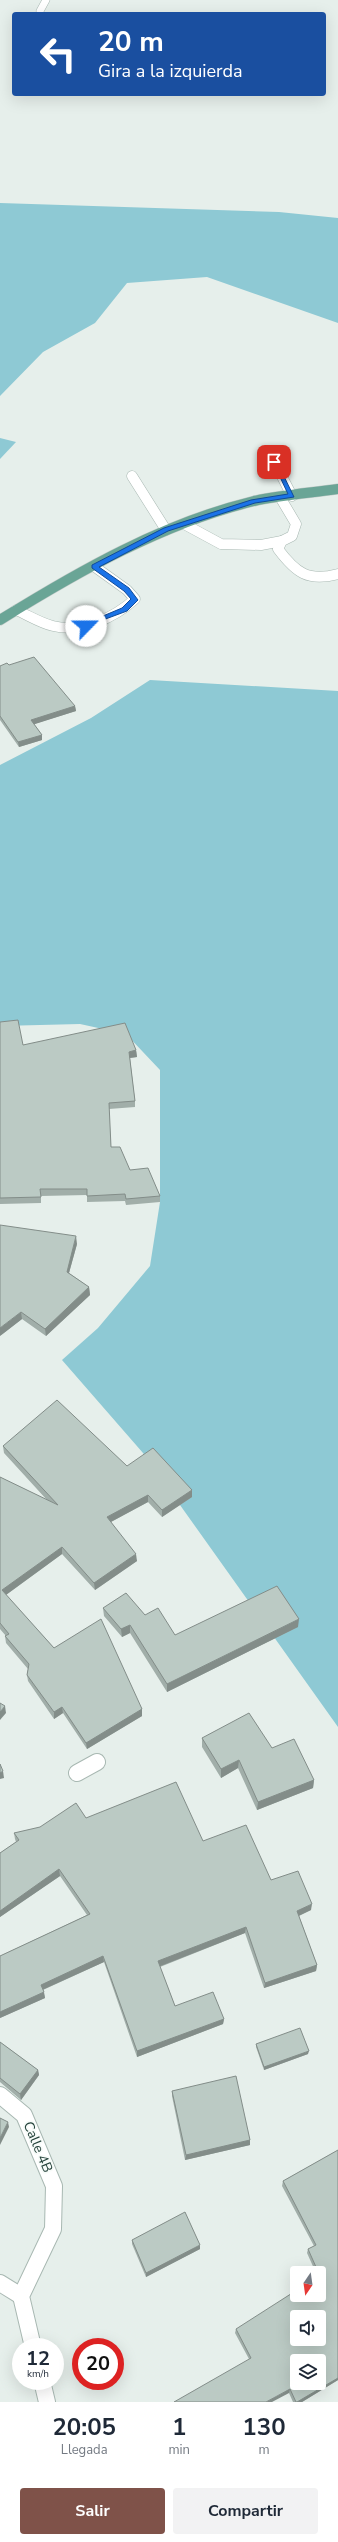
<!DOCTYPE html>
<html lang="es">
<head>
<meta charset="utf-8">
<style>
  :root { --surface:#fff; --page:#f2f2f3; --text:#1f2937; --muted:#747a83; --accent:#7f5249 }
  body { margin:0; font-family:"Nunito Sans",sans-serif; background:var(--page); color:var(--text); height:100vh; display:flex; flex-direction:column; font-size:15px; white-space:nowrap }
  * { box-sizing:border-box; margin:0 }
  p { font-size:13px; color:var(--muted) }
  .icon { flex:none; width:22px; height:22px; fill:none; stroke:currentColor; stroke-width:2; stroke-linecap:round; stroke-linejoin:round }
  .map { position:relative; height:2402px; overflow:hidden }
  .sheet { display:flex; flex-direction:column; background:var(--surface); flex:1 }
  .sheet>* { flex:none }
  .top-card { position:absolute; left:12px; top:12px; width:314px; height:84px; border-radius:4px; box-shadow:0 4px 16px #0002; background:#1a4fa0; color:#fff; overflow:hidden }
  .needle { width:26px; rotate:193deg }
  .buttons { position:absolute; left:290px; top:2266px; display:grid; gap:8px }
  .buttons a { display:grid; place-items:center; width:36px; height:36px; border-radius:4px; background:var(--surface); box-shadow:0 4px 16px #0002; font-size:20px }
  .speed { position:absolute; left:12px; top:2338px; display:flex; gap:8px; font-size:20px; font-weight:700; text-align:center }
  .speed>* { display:grid; place-content:center; width:52px; height:52px; border-radius:50%; background:var(--surface); box-shadow:0 4px 16px #0002; line-height:1 }
  .speed small { font-size:10px; font-weight:400 }
  .speed .limit { border:6px solid #d22; background:#fff; color:#111 }
  .pin { position:absolute; display:grid; place-items:center; width:34px; height:34px; color:#fff; margin:-17px; border-radius:8px; box-shadow:0 2px 6px #0006 }
  .me { position:absolute; width:44px; margin:-22px; rotate:67deg; stroke-linejoin:round; filter:drop-shadow(0 0 3px #0008) }
  .turn { display:flex; align-items:center; gap:14px; height:84px; padding:0 20px; font-size:18px }
  .turn .icon { width:52px; height:52px; stroke-width:2.5 }
  .turn b { display:block; font-size:28px; line-height:34px }
  .eta { display:flex; justify-content:space-evenly; align-items:center; height:68px; text-align:center }
  .eta b { font-size:24px; font-weight:700; line-height:28px }
  .button { display:flex; gap:8px; margin-top:auto; padding:8px 20px }
  .button a { flex:1; height:46px; border-radius:4px; background:var(--accent); color:#fff; font-size:16px; font-weight:700; line-height:46px; text-align:center }
  .button a+a { background:var(--page); color:var(--text) }
  .map>svg:first-child { display:block }
</style>
</head>
<body>
<div class="map">
<svg width="338" height="2402" viewBox="0 0 338 2402">
  <rect width="100%" height="100%" fill="#e6efeb"/>
  <!-- water -->
  <g fill="#8ec9d4">
    <polygon points="0,203 279,212 338,218 338,323 207,277 127,283 95,323 43,352 0,396"/>
    <polygon points="0,438 16,442 0,459"/>
    <polygon points="150,680 338,691 338,1727 143,1453 62,1360 98,1328 150,1266 160,1202 160,1070 126,1034 80,1024 0,1026 0,765 91,718"/>
  </g>
  <g fill="none" stroke-linecap="round" stroke-linejoin="round">
    <defs>
      <g id="lane">
        <polyline points="274,461 292,496"/>
        <polyline points="132,476 166,530"/>
        <path d="M280 497 296 524 292 536 282 541 278 549C296 573 308 582 338 574"/>
        <polyline points="184,524 221,544 261,545 282,541"/>
        <path d="M16 610C28 615 40 623 53 626 82 633 114 618 135 599L127 590 95 567"/>
      </g>
      <polyline id="street-far1" points="40,11 46,0"/>
      <g id="street">
        <polyline points="77,1773 97,1762"/>
        <polyline points="0,2095 24,2115 54,2186 53,2229 21,2296 33,2347"/>
        <polyline points="0,2283 21,2296"/>
        <polyline points="42,2381 47,2402"/>
      </g>
      <path id="primary" d="M0 620C79 571 163 523 254 501 282 495 310 493 338 489"/>
    </defs>
    <!-- lane casing -->
    <use href="#lane" stroke="#a8b8b2" stroke-width="11"/>
    <!-- street-far1 casing -->
    <use href="#street-far1" stroke="#a8b8b2" stroke-width="8"/>
    <!-- street casing -->
    <use href="#street" stroke="#a8b8b2" stroke-width="18"/>
    <!-- primary casing -->
    <use href="#primary" stroke="#c2cac8" stroke-width="11"/>
    <!-- lane -->
    <use href="#lane" stroke="#fff" stroke-width="10"/>
    <!-- street-far1 -->
    <use href="#street-far1" stroke="#fff" stroke-width="7"/>
    <!-- street -->
    <use href="#street" stroke="#fff" stroke-width="16"/>
    <!-- primary -->
    <use href="#primary" stroke="#6aa596" stroke-width="10"/>
  </g>
  <!-- wall -->
  <g fill="#a1aea9">
    <polygon points="9,665 75,706 76,711 34,724 42,735 42,740 19,747 0,720 0,666"/>
    <polygon points="0,1022 23,1045 136,1050 137,1057 130,1058 135,1101 135,1107 109,1109 111,1147 130,1170 160,1196 160,1202 126,1205 125,1201 87,1202 87,1195 41,1196 41,1203 0,1204"/>
    <polygon points="77,1244 69,1273 89,1287 90,1295 46,1336 22,1319 0,1336"/>
    <polygon points="3,1446 127,1466 192,1490 192,1497 162,1517 148,1502 111,1522 137,1561 95,1590 62,1554 6,1595 54,1648 142,1709 142,1716 87,1749 63,1713 54,1719 28,1681 27,1675 28,1669 6,1643 5,1636 6,1636 0,1629 0,1477 47,1500 4,1453"/>
    <polygon points="103,1608 145,1615 175,1635 298,1627 167,1692 130,1633 122,1637 104,1616"/>
    <polygon points="202,1738 272,1748 314,1780 313,1788 257,1810 238,1768 221,1778 202,1747"/>
    <polygon points="86,1818 203,1841 271,1880 311,1910 299,1916 317,1965 316,1971 264,1988 245,1933 160,1967 175,2006 224,2019 223,2024 137,2057 104,1962 43,1990 45,1998 0,2018 0,1956 87,1915 60,1876 0,1917 0,1853 16,1842 15,1839 14,1833"/>
    <polygon points="0,2042 38,2070 39,2075 21,2100 0,2082"/>
    <polygon points="256,2044 308,2054 264,2070 256,2047"/>
    <polygon points="172,2091 250,2140 250,2145 185,2160 172,2096"/>
    <polygon points="338,2150 338,2380 302,2402 293,2402 289,2393 249,2359 235,2333 236,2329 319,2295 319,2273 316,2273 307,2253 308,2249 314,2246 282,2186 283,2181"/>
    <polygon points="132,2240 200,2249 146,2277 132,2244"/>
  </g>
  <!-- shaded-wall -->
  <g fill="#838d89">
    <polygon points="75,706 76,711 32,725 31,720"/>
    <polygon points="42,735 42,740 19,747 18,742"/>
    <polygon points="136,1050 137,1057 129,1058 129,1052"/>
    <polygon points="76,1236 77,1244 67,1280 67,1272"/>
    <polygon points="89,1287 90,1295 46,1336 45,1329"/>
    <polygon points="21,1312 22,1319 0,1336 0,1328"/>
    <polygon points="192,1490 192,1497 162,1517 162,1510"/>
    <polygon points="148,1495 148,1502 107,1524 107,1517"/>
    <polygon points="62,1547 62,1554 3,1597 2,1590"/>
    <polygon points="136,1554 137,1561 95,1590 94,1583"/>
    <polygon points="299,1619 298,1627 167,1692 167,1684"/>
    <polygon points="130,1625 130,1633 122,1637 121,1629"/>
    <polygon points="5,1706 6,1713 0,1720 0,1712"/>
    <polygon points="62,1707 63,1713 54,1719 54,1712"/>
    <polygon points="142,1709 142,1716 87,1749 86,1743"/>
    <polygon points="239,1760 238,1768 221,1778 221,1769"/>
    <polygon points="3,1771 4,1778 0,1779 0,1773"/>
    <polygon points="314,1780 313,1788 257,1810 258,1802"/>
    <polygon points="59,1869 60,1876 0,1917 0,1911"/>
    <polygon points="312,1904 311,1910 296,1917 297,1911"/>
    <polygon points="246,1927 245,1933 158,1967 158,1961"/>
    <polygon points="103,1956 104,1962 42,1990 41,1985"/>
    <polygon points="317,1965 316,1971 264,1988 265,1983"/>
    <polygon points="44,1992 45,1998 0,2018 0,2012"/>
    <polygon points="224,2019 223,2024 137,2057 137,2051"/>
    <polygon points="309,2051 308,2054 264,2070 264,2067"/>
    <polygon points="38,2070 39,2075 21,2100 20,2094"/>
    <polygon points="8,2122 9,2127 0,2145 0,2138"/>
    <polygon points="250,2140 250,2145 185,2160 186,2155"/>
    <polygon points="200,2245 200,2249 146,2277 146,2273"/>
    <polygon points="338,2378 338,2380 302,2402 297,2402"/>
    <polygon points="290,2389 289,2393 272,2402 266,2402"/>
  </g>
  <!-- building -->
  <g fill="#bbcac4" stroke="#838d89" fill-rule="evenodd">
    <polygon points="34,657 75,706 31,720 42,735 18,742 0,716 0,666 7,663 9,665"/>
    <polygon points="18,1020 23,1045 125,1023 136,1050 129,1052 135,1101 109,1103 111,1147 120,1147 130,1170 148,1168 160,1196 126,1199 125,1194 87,1196 87,1189 40,1189 41,1197 0,1198 0,1022"/>
    <polygon points="0,1225 76,1236 67,1272 89,1287 45,1329 21,1312 0,1328"/>
    <polygon points="57,1400 127,1466 153,1448 192,1490 162,1510 148,1495 107,1517 136,1554 94,1583 62,1547 2,1590 54,1648 101,1619 142,1709 86,1743 62,1707 54,1712 27,1675 29,1664 5,1636 9,1634 0,1623 0,1477 58,1505 3,1446"/>
    <polygon points="277,1586 299,1619 167,1684 130,1625 121,1629 103,1608 126,1593 145,1615 158,1608 175,1635"/>
    <polygon points="0,1703 5,1706 0,1712"/>
    <polygon points="249,1713 272,1748 294,1739 314,1780 258,1802 239,1760 221,1769 202,1738"/>
    <polygon points="0,1764 3,1771 0,1773"/>
    <polygon points="176,1782 203,1841 246,1825 271,1880 298,1871 312,1904 297,1911 317,1965 265,1983 246,1927 158,1961 175,2006 213,1992 224,2019 137,2051 103,1956 41,1985 44,1992 0,2012 0,1956 90,1914 59,1869 0,1911 0,1853 19,1840 14,1833 40,1827 76,1803 86,1818"/>
    <polygon points="300,2028 309,2051 264,2067 256,2044"/>
    <polygon points="0,2042 38,2070 20,2094 0,2078"/>
    <polygon points="236,2076 250,2140 186,2155 172,2091"/>
    <polygon points="0,2118 8,2122 0,2138"/>
    <path d="M338 2150V2378L297 2402H296L290 2389 266 2402H174L251 2358 236 2329 297 2290V2295H319V2277L320 2276 308 2249 316 2245 283 2181ZM297 2317H319V2339H297ZM297 2361H319V2383H297Z"/>
    <polygon points="185,2212 200,2245 146,2273 132,2240"/>
  </g>
  <!-- route -->
  <polygon fill="#1a73e8" stroke="#114b97" points="272,460 277,462 294,497 255,503 168,531 99,567 129,588 138,600 127,611 84,627 84,624 122,608 131,599 124,591 92,568 92,565 164,528 251,500 288,494"/>
  <g text-anchor="middle" dominant-baseline="central" stroke-width="3.5" stroke-linejoin="round" paint-order="stroke">
    <!-- near-street labels -->
    <g font-size="14" fill="#24423a" stroke="#f7fbf9">
      <text transform="translate(38 2147) rotate(67)">Calle 4B</text>
    </g>
  </g>
</svg>
<div class="buttons">
<a><svg class="needle" viewBox="-14 -14 28 28"><path d="M0-13l5 13h-10z" fill="#e53935"/><path d="M0 13l5-13h-10z" fill="#747a83"/></svg></a>
<a><svg class="icon" aria-label="sound" viewBox="0 0 24 24"><path d="M4 9h4l5-4v14l-5-4H4zM17 9q2 3 0 6"/></svg></a>
<a><svg class="icon" aria-label="layers" viewBox="0 0 24 24"><path d="M12 4l9 5-9 5-9-5zM3 14l9 5 9-5"/></svg></a>
</div>
<div class="speed"><div>12<small>km/h</small></div><div class="limit">20</div></div>
<div class="pin" style="left:274px;top:462px;background:#d93025"><svg class="icon" aria-label="arrive" viewBox="0 0 24 24"><path d="M6 21V4h12l-3 4 3 4H6"/></svg></div>
<svg class="me" style="left:86px;top:626px" viewBox="-20 -20 40 40"><circle r="19" fill="#fff"/><path d="M0-13L10 11 0 6-10 11z" fill="#1a73e8"/></svg>
<div class="top-card">
<div class="turn"><svg class="icon" aria-label="left" viewBox="0 0 24 24"><path d="M17 20v-9H6M10 6l-5 5 5 5"/></svg><div><b>20 m</b>Gira a la izquierda</div></div>
</div>
</div>
<section class="sheet">
<div class="eta">
<div><b>20:05</b><p>Llegada</p></div>
<div><b>1</b><p>min</p></div>
<div><b>130</b><p>m</p></div>
</div>
<div class="button"><a>Salir</a><a>Compartir</a></div>
</section>
</body>
</html>
